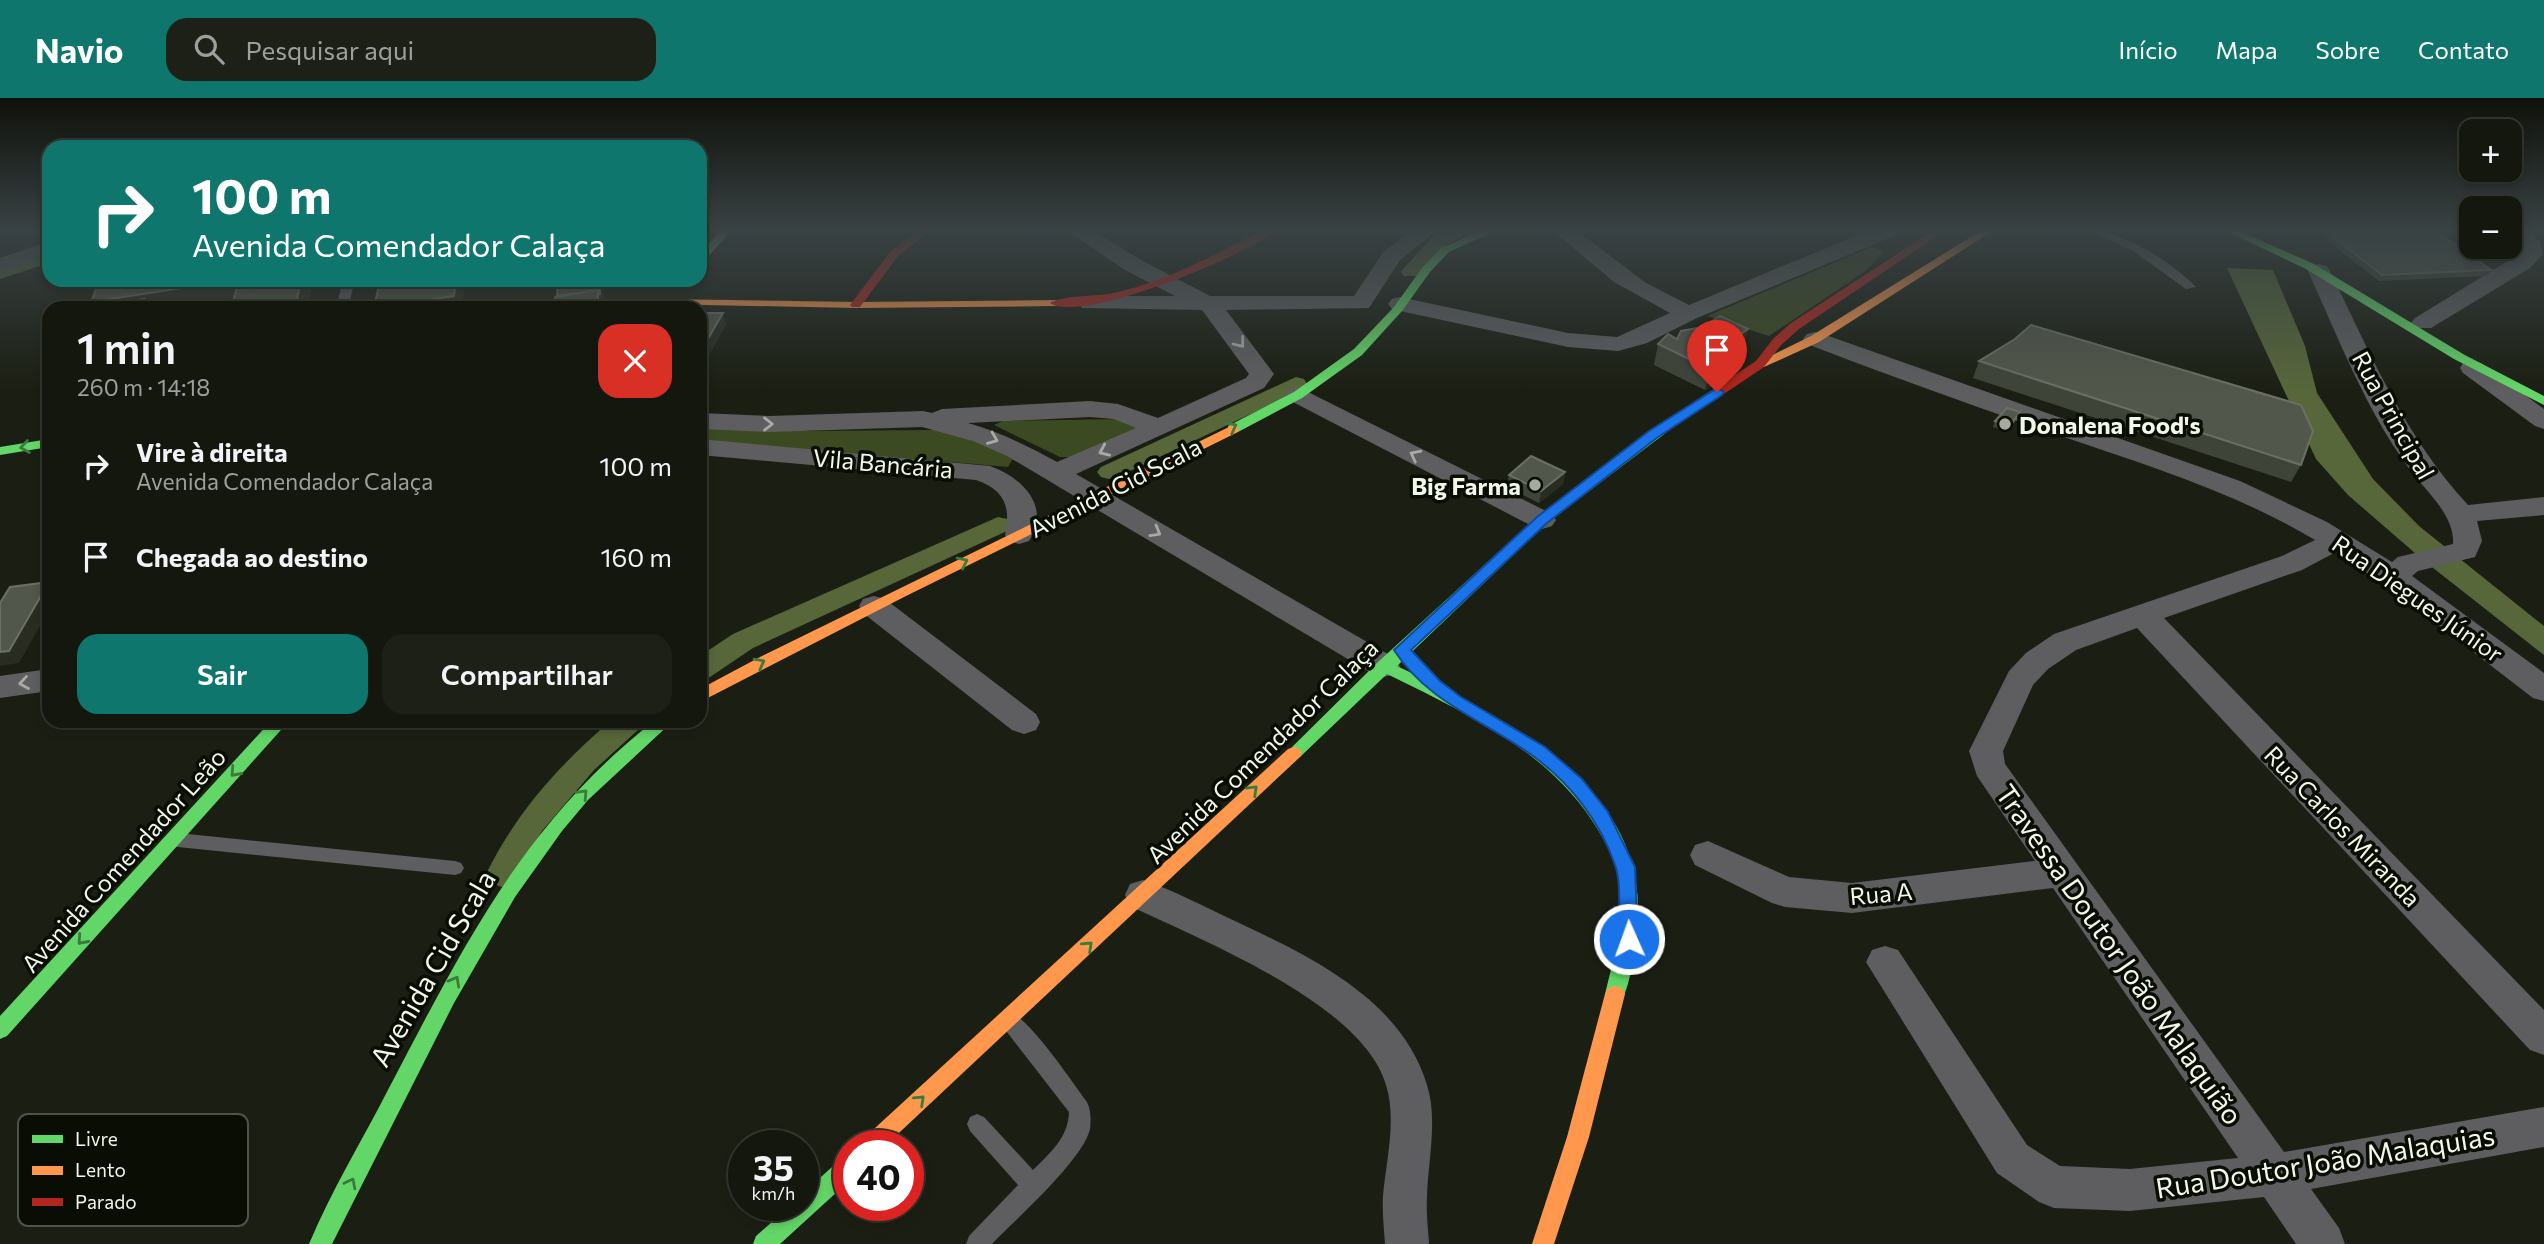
<!DOCTYPE html>
<html lang="pt">
<head>
<meta charset="utf-8">
<style>
  :root { --surface:#14170e; --page:#1d2017; --text:#f1f3f6; --muted:#9d9f9e; --line:#33362e; --accent:#0f766e }
  body { margin:0; font-family:Commissioner,sans-serif; background:var(--page); color:var(--text); height:100vh; display:flex; flex-direction:column; font-size:26px; white-space:nowrap }
  * { box-sizing:border-box; margin:0 }
  p { font-size:23px; color:var(--muted) }
  .icon { flex:none; width:38px; height:38px; fill:none; stroke:currentColor; stroke-width:2; stroke-linecap:round; stroke-linejoin:round }
  .map { position:relative; flex:1; overflow:hidden }
  .drawer { position:absolute; left:42px; top:203px; width:665px; height:427px; display:flex; flex-direction:column; background:var(--surface); border-radius:21px; box-shadow:0 4px 10px #0003,0 0 0 2px var(--line) }
  .drawer>* { flex:none }
  .hud { position:absolute; left:42px; top:42px; width:665px; height:147px; border-radius:21px; box-shadow:0 4px 10px #0003,0 0 0 2px var(--line); background:#0f766e; color:#fff; overflow:hidden }
  .controls { position:absolute; left:2459px; top:21px; display:grid; gap:14px }
  .controls a { display:grid; place-items:center; width:63px; height:63px; border-radius:14px; background:var(--surface); box-shadow:0 4px 10px #0003,0 0 0 2px var(--line); font-size:35px }
  .speed { position:absolute; left:728px; top:1032px; display:flex; gap:14px; font-size:35px; font-weight:700; text-align:center }
  .speed>* { display:grid; place-content:center; width:91px; height:91px; border-radius:50%; background:var(--surface); box-shadow:0 4px 10px #0003,0 0 0 2px var(--line); line-height:1 }
  .speed small { font-size:18px; font-weight:400 }
  .speed .limit { border:10px solid #d22; background:#fff; color:#111 }
  .pin { position:absolute; display:grid; place-items:center; width:60px; height:60px; color:#fff; margin:-72px -30px; border-radius:50% 50% 50% 0; rotate:-45deg; box-shadow:0 0 7px #0007 }
  .pin .icon { rotate:45deg }
  .me { position:absolute; width:77px; margin:-38px; rotate:358deg; stroke-linejoin:round; filter:drop-shadow(0 0 5px #0008) }
  .turn { display:flex; align-items:center; gap:24px; height:147px; padding:0 35px; font-size:32px }
  .turn .icon { width:91px; height:91px; stroke-width:2.5 }
  .turn b { display:block; font-size:49px; line-height:60px }
  .round { display:grid; place-items:center; flex:none; width:74px; height:74px; border-radius:21px; background:var(--page) }
  .summary { display:flex; align-items:center; justify-content:space-between; height:119px; padding:0 35px }
  h1 { font-size:42px; font-weight:600; line-height:52px }
  .button { display:flex; gap:14px; margin-top:auto; padding:14px 35px }
  .button a { flex:1; height:80px; border-radius:21px; background:var(--accent); color:#fff; font-size:28px; font-weight:600; line-height:80px; text-align:center }
  .button a+a { background:var(--page); color:var(--text) }
  ul { padding:0; list-style:none }
  li { display:flex; align-items:center; gap:21px; height:91px; padding:0 35px }
  li div { flex:1 }
  li b { display:block; font-size:26px }
  li em { font-style:normal }
  header { display:flex; align-items:center; gap:42px; box-sizing:border-box; height:98px; padding:0 35px; background:var(--accent); color:#fff }
  header strong { font-size:33px }
  nav { display:flex; gap:38px; margin-inline-start:auto; font-size:24px }
  .search { width:490px; height:63px; background:var(--page); display:flex; align-items:center; gap:18px; box-sizing:border-box; padding:0 24px; border-radius:21px; color:var(--muted); font-size:26px }
  .map>svg:first-child { display:block }
</style>
</head>
<body>
<header>
<strong>Navio</strong>
<div class="search"><svg class="icon" aria-label="search" viewBox="0 0 24 24"><circle cx="10" cy="10" r="6"/><path d="M15 15l6 6"/></svg>Pesquisar aqui</div>
<nav><a>Início</a><a>Mapa</a><a>Sobre</a><a>Contato</a></nav>
</header>
<div class="map">
<svg width="2544" height="1146" viewBox="0 0 2544 1146">
  <rect width="100%" height="100%" fill="#1b1f13"/>
  <!-- green -->
  <g fill="#3c4a22">
    <polygon points="1872,149 1884,154 1864,174 1769,238 1707,218"/>
    <polygon points="1124,321 1139,327 1140,334 1078,359 1060,359 994,327 1003,323"/>
    <polygon points="708,330 791,333 940,332 992,343 1015,357 1008,369 700,342"/>
  </g>
  <!-- water -->
  <polygon fill="#57673a" points="2227,170 2273,172 2305,248 2317,295 2373,381 2419,428 2544,528 2544,557 2423,462 2348,397 2316,361"/>
  <g fill="none" stroke-linecap="round" stroke-linejoin="round">
    <!-- canal -->
    <g fill="#57673a" fill-rule="evenodd">
      <polygon points="1448,132 1473,132 1447,147 1418,178 1404,178 1401,174 1404,170 1433,139"/>
      <polygon points="49,152 49,165 0,181 0,168"/>
      <polygon points="1296,279 1304,281 1307,286 1304,291 1117,379 1109,381 1101,379 1097,374 1101,369"/>
      <polygon points="998,419 1007,421 1011,427 1007,433 753,550 710,579 700,582 700,558 733,536"/>
      <path d="M610 623H644L639 631 594 672 542 733 513 785 502 789 491 785 486 776C519 711 556 671 610 623Z"/>
    </g>
    <!-- lane -->
    <g fill="#5e5e60" fill-rule="evenodd">
      <path d="M2088 132C2121 132 2173 165 2196 189L2186 191 2133 153Z"/>
      <polygon points="343,182 355,182 348,210 336,210"/>
      <polygon points="178,735 455,763 461,765 464,770 461,775 455,777 178,749 172,747 169,742 172,737"/>
      <path d="M1010 914C1031 922 1072 984 1087 1004 1091 1012 1091 1022 1090 1031 1083 1062 1016 1121 992 1146H966L969 1138 1018 1087 970 1033 967 1026 970 1019 977 1016 984 1019 1033 1072C1051 1054 1068 1040 1069 1014L1003 929 1000 923 1003 917Z"/>
    </g>
    <!-- street -->
    <g fill="#5e5e60" fill-rule="evenodd">
      <path d="M1066 132H1092L1141 162 1210 198H1354L1384 153 1413 132H1437L1400 162 1369 210 1226 212 1274 276 1264 290 1076 376 1395 560 1400 568 1395 576 1384 579 1373 576 1007 358 973 343 922 329 769 334 700 331V315L769 318 923 313 932 315 942 311 1090 303 1118 306 1158 320 1246 280 1249 276 1202 212 1082 210 1078 205 1082 200 1090 198H1175L1125 172ZM1090 319 1114 321 1136 330 1057 364C1028 348 1000 334 968 325Z"/>
      <polygon points="1552,132 1576,132 1646,185 1689,207 1870,132 1899,132 1896,137 1697,220 1647,245 1618,253 1568,249 1400,213 1392,211 1388,206 1392,201 1400,199 1568,235 1617,239 1670,215 1614,184"/>
      <polygon points="2510,132 2528,132 2540,144 2543,156 2530,170 2431,230 2415,230 2411,225 2415,220 2521,155 2519,146 2510,138"/>
      <polygon points="49,143 49,157 0,174 0,160"/>
      <path d="M2319 166 2327 168 2330 173C2370 255 2405 339 2468 407L2544 399V417L2477 423 2482 443 2475 459 2418 473 2412 478 2544 575V603L2533 600 2407 503 2336 454 2302 472 2164 520 2544 912V957L2530 952 2137 530 2076 552 2048 571 2033 587 2003 653 2005 666 2284 1054 2544 1009V1049L2311 1091 2339 1130 2345 1146H2296L2264 1099 2130 1113 2054 1110 2039 1104 1997 1075 1866 864 1872 852 1885 848 1898 852 2027 1047 2060 1068 2130 1071 2238 1060 2053 790 1852 815 1785 809 1772 805 1695 767 1690 757 1695 747 1708 743 1789 779 1852 785 2035 763 1977 678 1969 653 2009 573 2026 555 2054 536 2282 458 2315 442C2235 394 2146 367 2058 337 1974 308 1890 278 1807 246L1803 241 1807 236 1815 234 1823 236 2240 383 2327 424 2392 464 2398 459 2453 446C2455 416 2424 392 2408 369 2365 310 2338 239 2308 173L2311 168Z"/>
      <polygon points="2472,263 2481,265 2544,311 2544,331 2535,328 2463,275 2460,270 2463,265"/>
      <polygon points="1298,289 1552,416 1556,422 1552,428 1542,431 1532,428 1289,302 1285,297 1289,292"/>
      <path d="M700 341 990 368C1021 379 1052 408 1029 443L1019 446 1009 443 1005 437C1011 409 1005 392 976 382L700 357Z"/>
      <polygon points="874,498 885,501 1036,616 1040,624 1036,632 1024,636 1012,632 863,515 859,508 863,501"/>
      <polygon points="49,571 49,593 0,600 0,578"/>
      <path d="M1143 782C1175 793 1205 809 1235 823 1311 859 1401 901 1427 987 1438 1022 1428 1063 1427 1098 1426 1114 1428 1130 1429 1146H1385C1384 1130 1382 1114 1383 1098 1386 1063 1397 1022 1386 987 1363 906 1201 842 1130 808L1125 797 1130 786Z"/>
    </g>
    <!-- fast -->
    <g fill="#63d668" fill-rule="evenodd">
      <polygon points="721,132 732,132 704,163 700,164 700,154"/>
      <polygon points="1483,132 1497,132 1449,154 1430,174 1402,213 1362,257 1302,300 1238,334 1228,334 1228,328 1294,294 1354,251 1394,209 1422,170 1441,150"/>
      <polygon points="2224,132 2237,132 2314,166 2463,256 2544,298 2544,307 2454,261 2306,171"/>
      <path d="M1662 327 1667 328V334L1547 425 1397 568C1507 621 1658 692 1636 839 1633 860 1631 883 1622 902L1615 904 1608 902 1605 896C1615 856 1627 812 1617 770 1614 756 1605 744 1598 732 1552 654 1466 615 1387 576L1300 659H1288L1286 655 1378 564 1537 419Z"/>
      <polygon points="49,341 49,349 0,357 0,349"/>
      <polygon points="271,623 289,623 7,938 0,941 0,918"/>
      <path d="M654 623H673L588 702 562 733 515 799 454 905 332 1146H309C331 1093 363 1041 389 990 464 847 524 725 654 623Z"/>
      <polygon points="849,1058 849,1083 780,1146 753,1146 756,1138 790,1108 803,1108 803,1095 841,1061"/>
    </g>
    <!-- slow -->
    <g fill="#ff974d" fill-rule="evenodd">
      <polygon points="1982,132 1994,132 1819,244 1764,269 1756,269 1754,266 1811,238"/>
      <polygon points="661,201 856,204 1056,202 1062,205 1056,208 856,210 657,206 657,202"/>
      <polygon points="1233,327 1238,328 1238,334 904,499 700,604 700,591 760,559"/>
      <polygon points="1294,649 1300,651 1302,655 1300,659 885,1048 860,1048 863,1041 1288,651"/>
      <polygon points="1615,888 1622,890 1625,896 1589,1039 1554,1146 1532,1146 1567,1039 1605,896 1608,890"/>
    </g>
    <!-- jam -->
    <g fill="#b3261e" fill-rule="evenodd">
      <polygon points="919,132 931,132 898,158 860,209 852,209 850,207 890,154"/>
      <path d="M1264 132H1277C1250 156 1080 227 1050 205 1060 198 1094 198 1108 196 1163 186 1215 156 1264 132Z"/>
      <polygon points="1934,132 1946,132 1799,231 1781,247 1764,269 1667,334 1657,334 1657,328 1756,263 1773,241 1791,225"/>
    </g>
  </g>
  <!-- wall -->
  <g fill="#3f4438">
    <polygon points="2317,132 2370,132 2369,134 2491,172 2487,178 2379,183 2325,141 2327,137 2324,138"/>
    <polygon points="700,215 726,226 706,262 700,262"/>
    <polygon points="1748,231 1742,252 1732,259 1729,272 1722,276 1720,283 1705,292 1654,267 1658,246 1677,241"/>
    <polygon points="2015,241 2301,367 2291,384 1973,280 1979,263"/>
    <polygon points="2020,314 2008,334 1993,329 1995,323"/>
    <polygon points="1565,374 1563,386 1539,405 1507,389 1509,377"/>
  </g>
  <!-- shaded-wall -->
  <g fill="#292d21">
    <polygon points="228,182 240,182 237,199 167,210 94,210 91,204"/>
    <polygon points="301,182 309,182 312,187 307,210 269,210"/>
    <polygon points="456,182 465,182 462,210 379,210"/>
    <polygon points="599,182 603,182 604,210 592,210"/>
    <polygon points="723,215 726,226 706,262 702,251"/>
    <polygon points="1748,231 1742,252 1732,259 1729,272 1722,276 1720,283 1705,292 1710,271 1734,241"/>
    <polygon points="49,312 49,319 46,319 42,313"/>
    <polygon points="1565,374 1563,386 1539,405 1541,393"/>
    <polygon points="49,484 49,512 19,565 0,568 0,554"/>
  </g>
  <!-- building -->
  <g fill="#52574b" stroke="#6b7064" stroke-width="2">
    <polygon points="2411,132 2434,132 2491,172 2382,177 2328,135"/>
    <polygon points="144,182 228,182 228,183 91,204 97,189"/>
    <polygon points="239,182 301,182 296,206 269,210 231,210"/>
    <polygon points="380,182 456,182 454,198 374,210"/>
    <polygon points="558,182 599,182 600,197 598,192 557,198"/>
    <polygon points="598,192 598,210 555,210 555,199"/>
    <polygon points="144,201 140,210 96,210 97,208"/>
    <polygon points="555,204 555,210 519,210"/>
    <polygon points="700,215 723,215 702,251 700,251"/>
    <polygon points="1720,218 1748,231 1734,241 1735,250 1722,258 1725,261 1710,271 1658,246 1668,236 1677,241 1681,233 1703,229"/>
    <polygon points="2031,227 2301,307 2313,333 2301,367 1979,263 2015,241"/>
    <polygon points="49,299 49,312 42,313"/>
    <polygon points="2007,310 2020,314 2010,328 1995,323"/>
    <polygon points="1531,358 1565,374 1541,393 1509,377"/>
    <polygon points="49,484 9,553 0,554 0,505 10,489"/>
  </g>
  <!-- one-way arrows -->
  <defs><path id="oneway-chevron" d="M-2-3.5L2.5 0L-2 3.5" fill="none" stroke-width="1.6" stroke-linecap="round" stroke-linejoin="round" transform="scale(1.75)"/></defs>
  <g stroke="#a8aba4">
    <use href="#oneway-chevron" transform="translate(1240 245) rotate(52)"/>
    <use href="#oneway-chevron" transform="translate(768 326)"/>
    <use href="#oneway-chevron" transform="translate(993 341) rotate(22)"/>
    <use href="#oneway-chevron" transform="translate(1104 353) rotate(156)"/>
    <use href="#oneway-chevron" transform="translate(1415 357) rotate(-153)"/>
    <use href="#oneway-chevron" transform="translate(1156 434) rotate(30)"/>
    <use href="#oneway-chevron" transform="translate(24 585) rotate(171)"/>
  </g>
  <g stroke="#3a7c3b">
    <use href="#oneway-chevron" transform="translate(1232 329) rotate(-28)"/>
    <use href="#oneway-chevron" transform="translate(25 349) rotate(171)"/>
    <use href="#oneway-chevron" transform="translate(963 464) rotate(-26)"/>
    <use href="#oneway-chevron" transform="translate(760 565) rotate(-28)"/>
    <use href="#oneway-chevron" transform="translate(235 674) rotate(132)"/>
    <use href="#oneway-chevron" transform="translate(1253 692) rotate(-44)"/>
    <use href="#oneway-chevron" transform="translate(583 696) rotate(-47)"/>
    <use href="#oneway-chevron" transform="translate(82 842) rotate(132)"/>
    <use href="#oneway-chevron" transform="translate(1088 848) rotate(-43)"/>
    <use href="#oneway-chevron" transform="translate(455 883) rotate(-61)"/>
    <use href="#oneway-chevron" transform="translate(920 1002) rotate(-43)"/>
    <use href="#oneway-chevron" transform="translate(351 1085) rotate(-63)"/>
  </g>
  <!-- sky -->
  <linearGradient id="sky" x2="0" y2="1"><stop stop-color="#0f110a"/><stop offset="0.45" stop-color="#394244"/><stop offset="1" stop-color="#394244" stop-opacity="0"/></linearGradient>
  <rect width="2544" height="292" fill="url(#sky)"/>
  <!-- route -->
  <path fill="#1a73e8" stroke="#114b97" stroke-width="2" d="M1717 290 1724 294 1722 297 1658 339 1547 425 1411 552 1440 583 1461 599 1545 649 1582 681 1608 714 1635 769 1638 841 1635 847 1629 849 1622 847 1619 841C1618 821 1622 785 1615 767 1600 723 1570 685 1533 658 1485 623 1427 604 1394 552L1537 419 1649 333Z"/>
  <!-- markers -->
  <g fill="#a6ac9d" stroke="#090d04" stroke-width="2.5">
    <circle cx="2005" cy="326" r="7"/>
    <circle cx="1535" cy="387" r="7"/>
  </g>
  <g text-anchor="middle" dominant-baseline="central" stroke-width="7" stroke-linejoin="round" paint-order="stroke">
    <!-- street labels -->
    <g font-size="24" fill="#f1f8e8" stroke="#090d04">
      <text transform="translate(2394 317) rotate(61)">Rua Principal</text>
      <text transform="translate(883 365) rotate(5)">Vila Bancária</text>
      <text transform="translate(1115 389) rotate(-27)">Avenida Cid Scala</text>
      <text transform="translate(2418 500) rotate(35)">Rua Diegues Júnior</text>
      <text transform="translate(1262 653) rotate(-44)">Avenida Comendador Calaça</text>
      <text transform="translate(2343 728) rotate(46)">Rua Carlos Miranda</text>
      <text transform="translate(123 762) rotate(-48)">Avenida Comendador Leão</text>
      <text transform="translate(1881 795) rotate(-5)">Rua A</text>
    </g>
    <!-- poi labels -->
    <g font-size="24" font-weight="bold" fill="#f1f8e8" stroke="#090d04" text-anchor="start">
      <text x="2019" y="326">Donalena Food's</text>
      <text x="1521" y="387" text-anchor="end">Big Farma</text>
    </g>
    <!-- near-street labels -->
    <g font-size="28" fill="#f1f8e8" stroke="#090d04">
      <text transform="translate(2120 856) rotate(55)">Travessa Doutor João Malaquião</text>
      <text transform="translate(432 870) rotate(-60)">Avenida Cid Scala</text>
      <text transform="translate(2325 1063) rotate(-9)">Rua Doutor João Malaquias</text>
    </g>
  </g>
  <!-- legend -->
  <rect x="18" y="1016" width="230" height="112" rx="10" fill="#090d04" stroke="#4f5448" stroke-width="2"/>
  <rect x="32" y="1037" width="31" height="8" fill="#63d668"/>
  <rect x="32" y="1068" width="31" height="9" fill="#ff974d"/>
  <rect x="32" y="1100" width="31" height="8" fill="#b3261e"/>
  <g font-size="19" fill="#f1f8e8">
    <text x="75" y="1048">Livre</text>
    <text x="75" y="1079">Lento</text>
    <text x="75" y="1111">Parado</text>
  </g>
</svg>
<div class="controls">
<a>+</a>
<a>−</a>
</div>
<div class="speed"><div>35<small>km/h</small></div><div class="limit">40</div></div>
<div class="pin" style="left:1717px;top:294px;background:#d93025"><svg class="icon" aria-label="arrive" viewBox="0 0 24 24"><path d="M6 21V4h12l-3 4 3 4H6"/></svg></div>
<svg class="me" style="left:1629px;top:841px" viewBox="-20 -20 40 40"><circle r="17" fill="#1a73e8" stroke="#fff" stroke-width="3"/><path d="M0-11L8 9 0 5-8 9z" fill="#fff"/></svg>
<div class="hud">
<div class="turn"><svg class="icon" aria-label="right" viewBox="0 0 24 24"><path d="M7 20v-9h11M14 6l5 5-5 5"/></svg><div><b>100 m</b>Avenida Comendador Calaça</div></div>
</div>
<section class="drawer">
<div class="summary"><div><h1>1 min</h1><p>260 m · 14:18</p></div><a class="round" style="background:#d93025;color:#fff"><svg class="icon" aria-label="close" viewBox="0 0 24 24"><path d="M6 6l12 12M18 6L6 18"/></svg></a></div>
<ul>
<li><svg class="icon" aria-label="right" viewBox="0 0 24 24"><path d="M7 20v-9h11M14 6l5 5-5 5"/></svg><div><b>Vire à direita</b><p>Avenida Comendador Calaça</p></div><em>100 m</em></li>
<li><svg class="icon" aria-label="arrive" viewBox="0 0 24 24"><path d="M6 21V4h12l-3 4 3 4H6"/></svg><div><b>Chegada ao destino</b></div><em>160 m</em></li>
</ul>
<div class="button"><a>Sair</a><a>Compartilhar</a></div>
</section>
</div>
</body>
</html>
